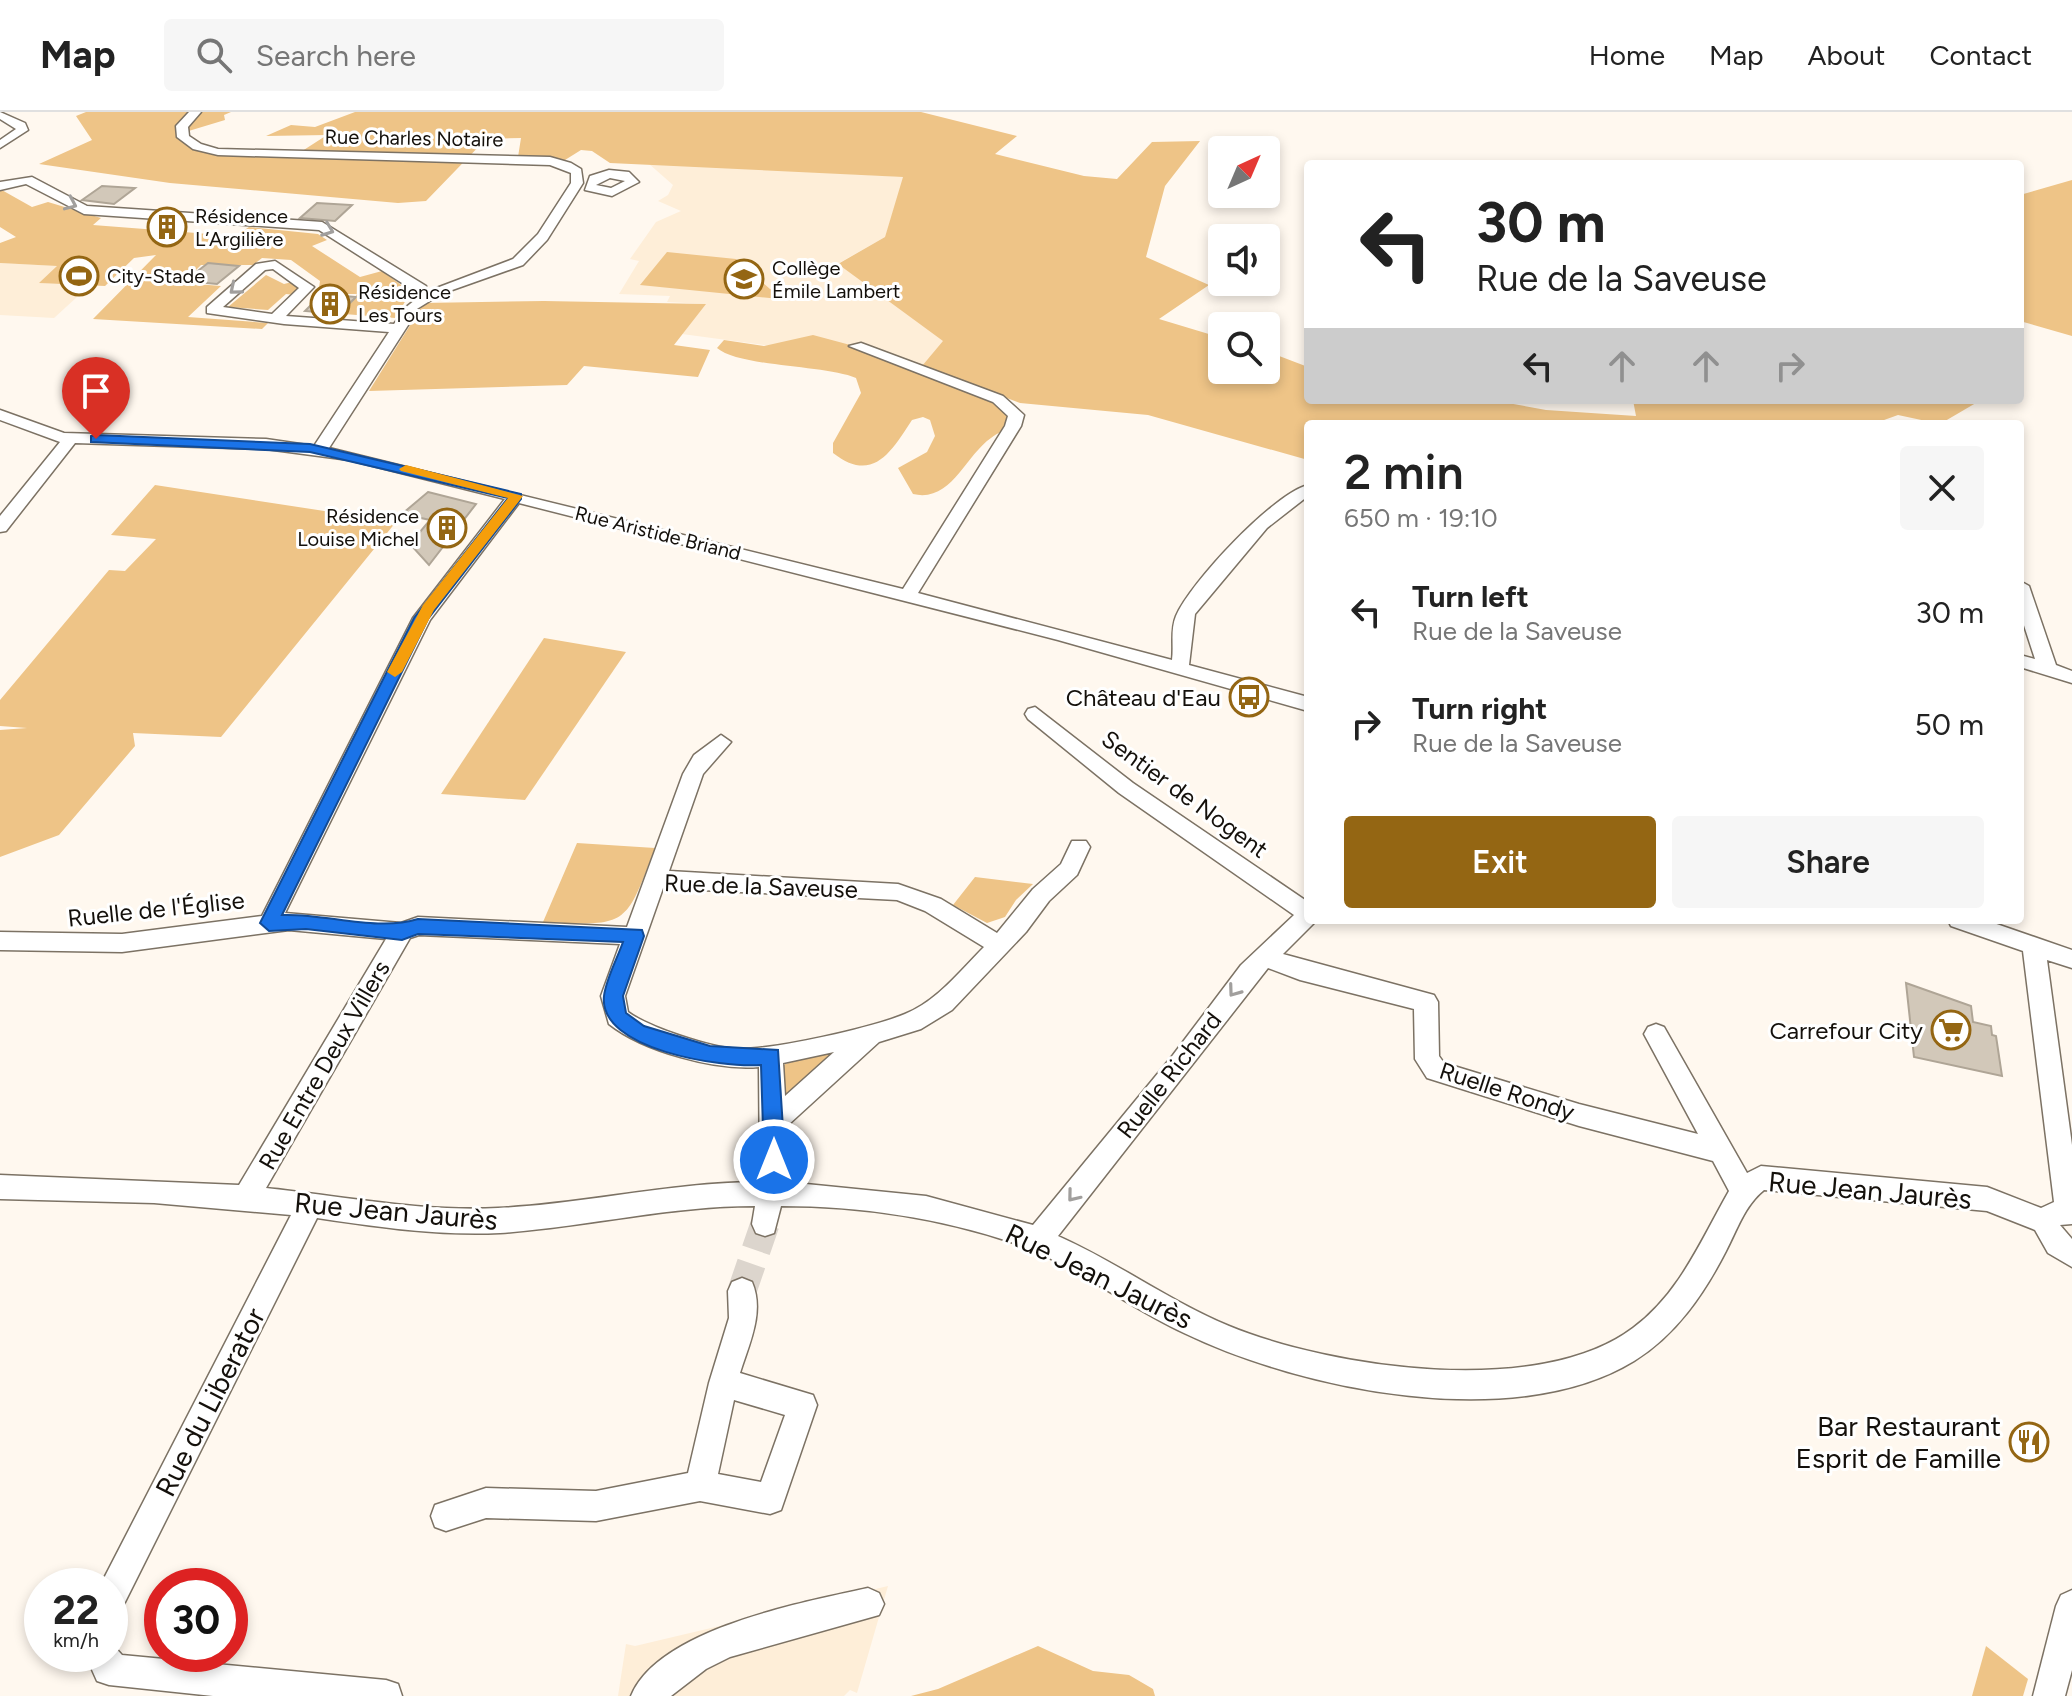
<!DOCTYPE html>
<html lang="en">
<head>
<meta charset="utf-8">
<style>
  :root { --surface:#fff; --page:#f6f6f6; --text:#222; --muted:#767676; --line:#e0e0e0; --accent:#946613 }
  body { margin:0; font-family:Figtree,sans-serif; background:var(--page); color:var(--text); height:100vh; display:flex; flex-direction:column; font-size:30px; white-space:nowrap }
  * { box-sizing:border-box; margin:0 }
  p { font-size:26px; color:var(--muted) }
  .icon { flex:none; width:44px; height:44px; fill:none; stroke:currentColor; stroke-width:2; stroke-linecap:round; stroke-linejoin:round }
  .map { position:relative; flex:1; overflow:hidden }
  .panel { position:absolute; left:1304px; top:308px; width:720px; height:504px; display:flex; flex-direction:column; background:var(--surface); border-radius:8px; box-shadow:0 4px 12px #0003 }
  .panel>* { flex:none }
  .guide { position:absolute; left:1304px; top:48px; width:720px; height:244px; border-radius:8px; box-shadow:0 4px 12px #0003; background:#fff; color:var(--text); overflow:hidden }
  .needle { width:52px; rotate:44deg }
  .fabs { position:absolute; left:1208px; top:24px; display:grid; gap:16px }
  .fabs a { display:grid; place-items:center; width:72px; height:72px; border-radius:8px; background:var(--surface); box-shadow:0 4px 12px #0003; font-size:40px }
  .speed { position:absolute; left:24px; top:1456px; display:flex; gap:16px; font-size:40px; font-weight:700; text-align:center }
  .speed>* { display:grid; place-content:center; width:104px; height:104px; border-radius:50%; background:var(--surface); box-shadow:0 4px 12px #0003; line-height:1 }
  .speed small { font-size:20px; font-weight:400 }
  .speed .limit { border:12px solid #d22; background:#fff; color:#111 }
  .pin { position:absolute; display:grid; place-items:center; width:68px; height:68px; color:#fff; margin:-82px -34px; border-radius:50% 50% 50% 0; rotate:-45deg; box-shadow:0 0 8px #0007 }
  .pin .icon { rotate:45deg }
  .me { position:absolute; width:88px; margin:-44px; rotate:0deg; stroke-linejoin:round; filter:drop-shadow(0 0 6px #0008) }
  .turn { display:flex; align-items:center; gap:28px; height:168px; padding:0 40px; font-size:36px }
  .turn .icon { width:104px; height:104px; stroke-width:2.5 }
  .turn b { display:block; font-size:56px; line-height:68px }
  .lanes { display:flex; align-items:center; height:76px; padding:0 40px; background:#0003; justify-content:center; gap:40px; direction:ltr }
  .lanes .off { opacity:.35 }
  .round { display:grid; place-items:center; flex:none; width:84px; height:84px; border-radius:8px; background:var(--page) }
  .headline { display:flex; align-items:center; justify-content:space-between; height:136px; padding:0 40px }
  h1 { font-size:48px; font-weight:600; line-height:60px }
  .action { display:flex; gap:16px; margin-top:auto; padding:16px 40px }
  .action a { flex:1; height:92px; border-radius:8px; background:var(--accent); color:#fff; font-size:32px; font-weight:600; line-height:92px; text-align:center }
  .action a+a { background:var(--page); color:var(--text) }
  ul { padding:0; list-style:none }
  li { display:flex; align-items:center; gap:24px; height:112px; padding:0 40px }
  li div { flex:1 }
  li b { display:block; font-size:30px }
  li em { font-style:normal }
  header { display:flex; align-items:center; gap:48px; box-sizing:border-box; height:112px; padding:0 40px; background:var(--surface); border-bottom:2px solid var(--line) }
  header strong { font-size:38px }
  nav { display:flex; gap:44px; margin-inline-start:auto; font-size:28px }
  .search { width:560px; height:72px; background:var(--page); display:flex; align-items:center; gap:20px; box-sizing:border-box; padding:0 28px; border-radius:8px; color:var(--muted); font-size:30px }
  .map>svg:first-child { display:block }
</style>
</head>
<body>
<header>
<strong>Map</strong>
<div class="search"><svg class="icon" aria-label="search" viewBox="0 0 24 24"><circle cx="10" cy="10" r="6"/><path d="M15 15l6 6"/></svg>Search here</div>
<nav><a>Home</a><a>Map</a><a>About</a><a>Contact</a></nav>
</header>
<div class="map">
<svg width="2072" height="1584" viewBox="0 0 2072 1584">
  <rect width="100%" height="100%" fill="#fff8ef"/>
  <!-- built -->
  <g fill="#feeed8">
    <polygon points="648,51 904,65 885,125 839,151 944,229 922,254 682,222 705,192 667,190 670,184 619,182 639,149 630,147 656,110 681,99 658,89 668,83 673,73"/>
    <polygon points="0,151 58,154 40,171 89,174 54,206 0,203"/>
    <polygon points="888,1474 857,1581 850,1578 844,1584 618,1584 626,1532 635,1534"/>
  </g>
  <!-- green -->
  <g fill="#eec487">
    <polygon points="86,0 231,0 224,3 225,8 182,21 202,36 296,43 327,23 266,24 291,13 315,15 355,0 921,0 1017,24 995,42 1084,64 1117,67 1152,30 1200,29 1165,74 1146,145 1209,173 1159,207 1222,226 1222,258 1266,258 1266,239 1308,255 1308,288 1491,288 1546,298 1636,304 1633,288 1981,288 1940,312 1898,303 1873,312 1308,312 1308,348 1148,303 1020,291 922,254 943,229 838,152 885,125 903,65 610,51 592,39 581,38 565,48 518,45 521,26 486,27 426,89 398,91 170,71 39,52 92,28 76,4"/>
    <polygon points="2072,68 2072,224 2020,209 2020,83"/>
    <polygon points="0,77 32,95 48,90 101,106 93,113 235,124 249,115 318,122 327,128 312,134 360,165 382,159 411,180 395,206 344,202 357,182 318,182 320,169 291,148 262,146 253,153 201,153 183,171 221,174 188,205 268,211 262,217 93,207 156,143 134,146 105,174 39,171 57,154 0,151 0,131 16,125 0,115"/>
    <polygon points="667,140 736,147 770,177 785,179 780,187 640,173"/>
    <polygon points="266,163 284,172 292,170 298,177 295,183 286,182 268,198 228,195"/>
    <polygon points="544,189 706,192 674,233 710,238 698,265 584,254 567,273 369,279 424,191"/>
    <path d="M813 223 869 238 1004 291 1013 314C1006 318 997 321 991 326 965 344 951 391 913 382L898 356 927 340 935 324 930 308 923 305 912 308C891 340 873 372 833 341V331L861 281 856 266C825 253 739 255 717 236L724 228 764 234Z"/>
    <polygon points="155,373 396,410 221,625 133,621 135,634 59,723 0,745 0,618 27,616 0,614 0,588 109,458 125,459 156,427 111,423"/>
    <polygon points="544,526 626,540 525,688 441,682"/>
    <path d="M577 731 655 736C625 815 628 814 543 810Z"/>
    <polygon points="975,765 1033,772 1016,788 1005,805 987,811 953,793"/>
    <polygon points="828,940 833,944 789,984 781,984 781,958 785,952"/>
    <polygon points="1038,1534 1093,1559 1129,1563 1153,1577 1155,1584 911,1584 938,1577"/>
    <polygon points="1986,1534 2028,1567 2023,1584 1972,1584"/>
  </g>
  <!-- building -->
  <g fill="#d2c8b9" stroke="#afa596" stroke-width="2">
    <polygon points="102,74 135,76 114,92 82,88"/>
    <polygon points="317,91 352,93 335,109 300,106"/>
    <polygon points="208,151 239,154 217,172 185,169"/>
    <polygon points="322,182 356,185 339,202 305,199"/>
    <polygon points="428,380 476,392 429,453 410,432 430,408 402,402"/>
    <polygon points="1906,871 1971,894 1973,910 1991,914 1992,923 1996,924 2002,964 1914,945"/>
  </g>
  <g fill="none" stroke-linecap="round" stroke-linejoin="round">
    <!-- minor-tunnel -->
    <polyline stroke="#dcd5cd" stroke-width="29" stroke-dasharray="29 14" stroke-linecap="butt" points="742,1179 765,1112"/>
    <defs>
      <g id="minor">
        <polygon points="0,0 25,11 28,18 0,36 0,28 16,17 0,7"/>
        <polygon points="189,0 201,0 188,15 189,24 201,32 218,37 550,45 571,51 581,57 583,71 547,128 523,153 441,182 412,200 405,196 425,180 416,180 319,118 84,102 26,72 0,78 0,70 32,65 87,94 322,110 426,174 426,180 513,147 538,122 571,71 571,61 550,53 218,43 193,37 177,25 176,14"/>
        <path d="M609 58 629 60 639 70 612 84 585 78 590 64ZM610 66 625 69 611 76 596 73Z"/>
        <path d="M275 149 314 175 286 204 394 212 400 204 412 207 329 336 903 477 1005 314 1008 304 993 290 849 234 861 231 1003 284 1024 303 1021 314 918 481 1172 548C1174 533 1170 518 1176 504 1190 471 1273 382 1308 373V384L1267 416 1195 502 1189 553 1308 585V599L1058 528 519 391 430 508 285 801 401 811 418 805 627 815 683 662 694 643 721 623 731 630 703 662 669 759 898 772 941 787 997 821 1033 777 1061 752 1072 729H1086L1090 735 1077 763 1049 789 1026 820 952 898 921 917 879 930 787 1014 786 1070 926 1084 1033 1113 1173 943 1241 853 1294 803 1119 681 1028 607 1025 602 1028 597 1035 595 1133 671 1308 790V808H1317L1283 842 1434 883 1438 890 1439 944 1444 951 1579 992 1698 1022 1644 922 1648 915 1656 912 1664 915 1747 1061 1761 1054 1987 1075 2041 1096 2054 1090 2023 839 1951 814 1948 808H1985L2072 838V856L2047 848 2072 1033V1112L2060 1113 2072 1127V1155L2048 1141 2035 1118 1987 1099 1764 1078C1745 1093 1737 1118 1726 1139 1704 1182 1676 1223 1634 1249 1515 1322 1302 1278 1184 1221 1126 1194 1073 1152 1014 1131 940 1106 859 1094 781 1094L774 1121 765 1124 756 1121 752 1112 755 1094C669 1094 586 1115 500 1121 439 1124 377 1115 317 1106L121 1498 110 1503V1474H100L291 1103 154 1091 0 1087V1063L239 1073 386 827 289 818 122 840 0 838V820L122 822 262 804 413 506 505 387 349 348 266 337 75 331 6 419 0 420V404L60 330 0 308V298L64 321 266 327 314 334 389 220 284 212 207 201V195L256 152ZM273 157 299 176 272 202 223 195 265 158ZM663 776 897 788 925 799 984 835C960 859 937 889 905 902 871 916 773 938 737 937 711 936 648 915 628 900L625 884ZM419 823 620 832 601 884 609 912C643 939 716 959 759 955L760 1070C671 1070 586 1092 498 1096 420 1100 343 1084 266 1076L410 826ZM1268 856 1300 868 1414 897 1415 947 1427 966 1579 1014 1713 1049 1729 1079C1701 1128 1680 1181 1633 1216 1539 1287 1331 1256 1229 1214 1169 1189 1117 1150 1058 1124ZM834 940 785 984 783 951Z"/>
        <polygon points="2020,469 2029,474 2056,553 2072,559 2072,571 2020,555 2020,543 2035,547 2020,501"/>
        <path d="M742 1166 752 1170C765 1200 749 1232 740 1261L813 1283 817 1293 781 1398 770 1402 700 1389 596 1409 486 1406 446 1419 435 1415 431 1404 435 1393 486 1376 596 1379 688 1361 709 1271 729 1206 728 1179 732 1170ZM734 1288 785 1303 761 1370 718 1362Z"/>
        <path d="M868 1476 879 1481 884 1492 879 1503 730 1545 706 1557 671 1584H631C658 1517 804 1490 868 1476Z"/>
        <polygon points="2072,1478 2072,1558 2065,1584 2033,1584 2056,1494 2061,1483"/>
        <polygon points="110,1530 122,1543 386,1568 398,1572 402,1584 213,1584 109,1573 97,1569 85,1542 110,1542"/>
      </g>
    </defs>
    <!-- minor casing -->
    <use href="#minor" stroke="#7c7264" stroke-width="3"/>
    <!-- minor -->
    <use href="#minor" fill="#fff" fill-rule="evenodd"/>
  </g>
  <!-- one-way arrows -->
  <defs><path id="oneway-chevron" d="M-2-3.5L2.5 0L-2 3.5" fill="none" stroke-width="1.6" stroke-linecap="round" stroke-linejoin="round" transform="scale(2)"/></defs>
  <g stroke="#a19f9d">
    <use href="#oneway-chevron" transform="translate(71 92) rotate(24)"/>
    <use href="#oneway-chevron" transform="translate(328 118) rotate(21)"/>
    <use href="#oneway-chevron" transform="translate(235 177) rotate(140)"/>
    <use href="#oneway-chevron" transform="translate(1234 879) rotate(126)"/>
    <use href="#oneway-chevron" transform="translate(1073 1084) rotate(129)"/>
  </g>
  <!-- route -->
  <path fill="#1a73e8" stroke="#114b97" stroke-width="2" d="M96 323 310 332 521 382V387L428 507 282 803C326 801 376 820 418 807L642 818 644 824 623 884 626 901 644 914 710 934 778 938 785 1048 782 1055H767L764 1048 761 953C722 956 598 938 604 884 606 867 617 847 623 830L418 822 402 828 306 817 269 819 260 811 414 506 508 386 310 340 91 330V324Z"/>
  <!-- slow -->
  <polygon fill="#f59e0b" points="406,353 523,384 434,498 402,560 395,565 387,560 423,493 508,386 401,359 399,357"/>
  <!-- icons -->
  <defs>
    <symbol id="building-ring" viewBox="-11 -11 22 22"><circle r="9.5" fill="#fff" stroke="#946613" stroke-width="1.5"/><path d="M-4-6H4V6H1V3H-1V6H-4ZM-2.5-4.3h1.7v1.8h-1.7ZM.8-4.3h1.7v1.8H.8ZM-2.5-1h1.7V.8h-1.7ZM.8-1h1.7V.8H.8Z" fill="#946613"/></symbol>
    <symbol id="stadium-ring" viewBox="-11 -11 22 22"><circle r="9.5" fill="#fff" stroke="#946613" stroke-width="1.5"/><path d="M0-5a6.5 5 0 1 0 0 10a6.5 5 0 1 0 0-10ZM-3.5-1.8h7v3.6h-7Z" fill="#946613"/></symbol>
    <symbol id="school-ring" viewBox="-11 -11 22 22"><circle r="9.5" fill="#fff" stroke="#946613" stroke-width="1.5"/><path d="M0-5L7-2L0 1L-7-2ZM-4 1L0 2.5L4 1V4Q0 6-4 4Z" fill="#946613"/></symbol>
    <symbol id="bus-ring" viewBox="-11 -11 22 22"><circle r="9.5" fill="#fff" stroke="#946613" stroke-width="1.5"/><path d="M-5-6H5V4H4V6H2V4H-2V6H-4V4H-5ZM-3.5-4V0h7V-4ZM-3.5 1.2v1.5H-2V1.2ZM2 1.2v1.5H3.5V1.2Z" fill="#946613"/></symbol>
    <symbol id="supermarket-ring" viewBox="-11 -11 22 22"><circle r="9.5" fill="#fff" stroke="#946613" stroke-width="1.5"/><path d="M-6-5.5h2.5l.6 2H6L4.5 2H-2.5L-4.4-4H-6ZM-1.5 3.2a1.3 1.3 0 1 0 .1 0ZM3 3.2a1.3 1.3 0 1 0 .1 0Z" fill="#946613"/></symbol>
    <symbol id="restaurant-ring" viewBox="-11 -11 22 22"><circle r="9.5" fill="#fff" stroke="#946613" stroke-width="1.5"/><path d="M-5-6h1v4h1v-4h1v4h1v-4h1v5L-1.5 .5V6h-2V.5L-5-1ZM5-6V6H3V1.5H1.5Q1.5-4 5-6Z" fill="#946613"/></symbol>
  </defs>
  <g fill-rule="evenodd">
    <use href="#building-ring" x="145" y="93" width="44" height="44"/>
    <use href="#stadium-ring" x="57" y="142" width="44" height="44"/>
    <use href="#school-ring" x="722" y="145" width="44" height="44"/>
    <use href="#building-ring" x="308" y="170" width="44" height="44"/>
    <use href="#building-ring" x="425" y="394" width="44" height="44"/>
    <use href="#bus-ring" x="1227" y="563" width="44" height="44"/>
    <use href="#supermarket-ring" x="1929" y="896" width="44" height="44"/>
    <use href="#restaurant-ring" x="2007" y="1308" width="44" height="44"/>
  </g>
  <g text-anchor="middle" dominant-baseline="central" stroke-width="6" stroke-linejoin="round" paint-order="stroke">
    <!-- far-street labels -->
    <g font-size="20" fill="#14100b" stroke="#fff">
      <text transform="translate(414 26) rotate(1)">Rue Charles Notaire</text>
      <text transform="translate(658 421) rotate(14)">Rue Aristide Briand</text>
    </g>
    <!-- far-poi labels -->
    <g font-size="20" fill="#14100b" stroke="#fff" text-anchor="start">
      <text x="195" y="104">Résidence<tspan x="195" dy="23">L’Argilière</tspan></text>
      <text x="772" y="156">Collège<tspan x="772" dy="23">Émile Lambert</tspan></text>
      <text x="107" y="164">City-Stade</text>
      <text x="358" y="180">Résidence<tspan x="358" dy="23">Les Tours</tspan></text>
      <text x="419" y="404" text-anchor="end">Résidence<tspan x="419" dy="23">Louise Michel</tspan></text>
    </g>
    <!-- poi labels -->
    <g font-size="24" fill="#14100b" stroke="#fff" text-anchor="end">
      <text x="1221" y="585">Château d'Eau</text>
      <text x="1923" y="918">Carrefour City</text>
    </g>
    <!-- street labels -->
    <g font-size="24" fill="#14100b" stroke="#fff">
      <text transform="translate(1185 682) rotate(36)">Sentier de Nogent</text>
      <text transform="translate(761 774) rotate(2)">Rue de la Saveuse</text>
      <text transform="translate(156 797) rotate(-6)">Ruelle de l'Église</text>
      <text transform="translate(324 953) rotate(-60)">Rue Entre Deux Villers</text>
      <text transform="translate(1169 963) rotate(-52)">Ruelle Richard</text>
      <text transform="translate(1507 979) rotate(18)">Ruelle Rondy</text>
    </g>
    <!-- near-street labels -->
    <g font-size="28" fill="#14100b" stroke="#fff">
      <text transform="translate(1870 1078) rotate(5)">Rue Jean Jaurès</text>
      <text transform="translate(396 1099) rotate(5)">Rue Jean Jaurès</text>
      <text transform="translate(1099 1164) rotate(26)">Rue Jean Jaurès</text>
      <text transform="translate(210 1290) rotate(-63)">Rue du Liberator</text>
    </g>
    <!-- near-poi labels -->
    <g font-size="28" fill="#14100b" stroke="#fff" text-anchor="end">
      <text x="2001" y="1314">Bar Restaurant<tspan x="2001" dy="32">Esprit de Famille</tspan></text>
    </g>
  </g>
</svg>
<div class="fabs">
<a><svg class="needle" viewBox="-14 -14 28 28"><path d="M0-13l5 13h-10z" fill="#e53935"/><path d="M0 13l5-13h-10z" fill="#767676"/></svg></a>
<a><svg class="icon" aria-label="sound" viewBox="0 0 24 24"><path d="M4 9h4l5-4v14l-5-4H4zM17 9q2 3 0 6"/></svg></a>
<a><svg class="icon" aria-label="search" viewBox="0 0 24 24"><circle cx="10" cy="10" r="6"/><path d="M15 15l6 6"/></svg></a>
</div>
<div class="speed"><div>22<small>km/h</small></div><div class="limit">30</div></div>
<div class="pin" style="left:96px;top:327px;background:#d93025"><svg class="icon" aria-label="arrive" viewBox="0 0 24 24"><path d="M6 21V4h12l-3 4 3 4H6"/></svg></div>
<svg class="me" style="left:774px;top:1048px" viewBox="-20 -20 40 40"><circle r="17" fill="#1a73e8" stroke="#fff" stroke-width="3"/><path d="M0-11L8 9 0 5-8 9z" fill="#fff"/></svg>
<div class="guide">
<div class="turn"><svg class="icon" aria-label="left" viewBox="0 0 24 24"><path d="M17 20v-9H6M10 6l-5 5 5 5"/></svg><div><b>30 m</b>Rue de la Saveuse</div></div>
<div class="lanes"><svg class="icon" aria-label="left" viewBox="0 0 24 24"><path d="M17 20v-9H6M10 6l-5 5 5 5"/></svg><svg class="icon off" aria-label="ahead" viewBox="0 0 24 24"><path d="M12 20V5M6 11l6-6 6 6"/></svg><svg class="icon off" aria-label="ahead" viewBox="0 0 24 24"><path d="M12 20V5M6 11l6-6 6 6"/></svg><svg class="icon off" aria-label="right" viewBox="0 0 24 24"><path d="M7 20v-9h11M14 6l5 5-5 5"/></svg></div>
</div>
<section class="panel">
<div class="headline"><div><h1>2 min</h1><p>650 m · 19:10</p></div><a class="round"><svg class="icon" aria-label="close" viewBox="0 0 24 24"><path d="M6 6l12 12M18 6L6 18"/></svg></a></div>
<ul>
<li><svg class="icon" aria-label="left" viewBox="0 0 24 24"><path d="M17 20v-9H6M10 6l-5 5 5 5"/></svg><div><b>Turn left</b><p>Rue de la Saveuse</p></div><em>30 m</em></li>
<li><svg class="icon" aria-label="right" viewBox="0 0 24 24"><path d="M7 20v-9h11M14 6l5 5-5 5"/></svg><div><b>Turn right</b><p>Rue de la Saveuse</p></div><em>50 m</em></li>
</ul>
<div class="action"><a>Exit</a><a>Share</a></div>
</section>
</div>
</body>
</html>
